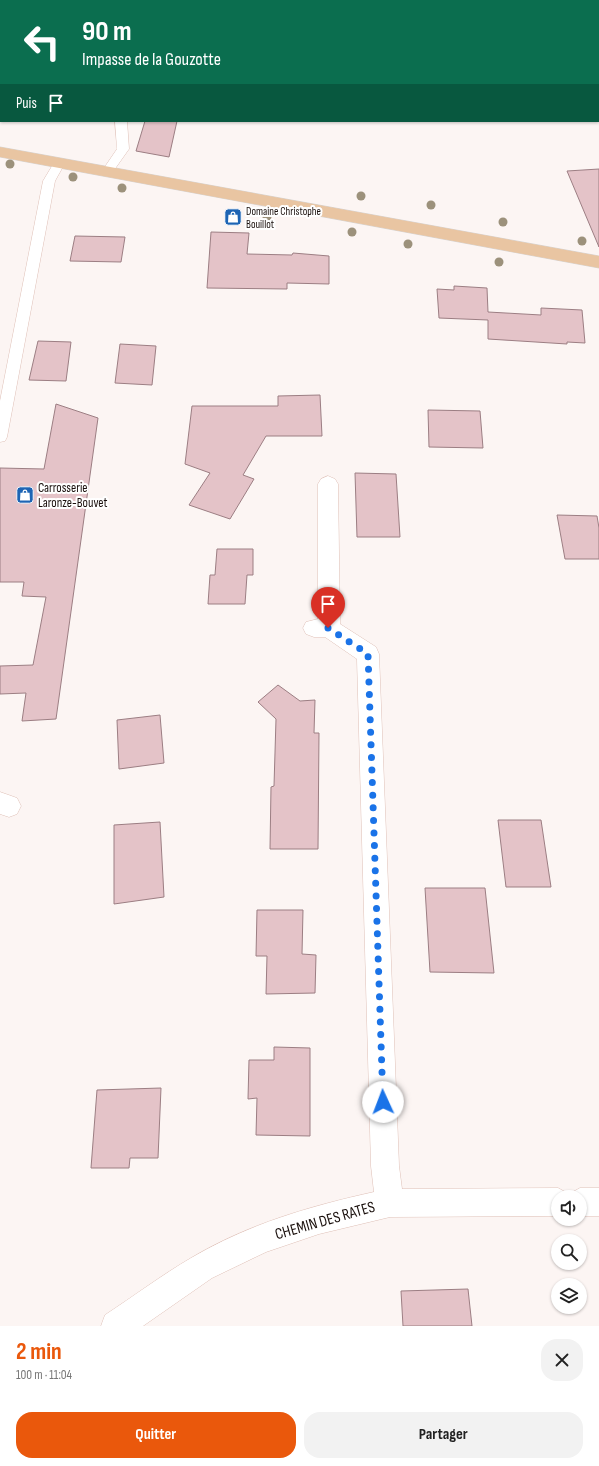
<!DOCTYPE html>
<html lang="fr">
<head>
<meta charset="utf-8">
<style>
  :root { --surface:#fff; --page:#f2f2f2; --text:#222; --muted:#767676; --accent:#ea580c }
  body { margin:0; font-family:"Sofia Sans Condensed",sans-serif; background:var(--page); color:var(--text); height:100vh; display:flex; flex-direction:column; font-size:15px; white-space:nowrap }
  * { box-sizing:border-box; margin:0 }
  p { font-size:13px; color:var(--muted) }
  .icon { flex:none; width:22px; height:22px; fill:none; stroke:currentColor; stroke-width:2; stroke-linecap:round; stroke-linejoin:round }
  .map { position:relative; height:1326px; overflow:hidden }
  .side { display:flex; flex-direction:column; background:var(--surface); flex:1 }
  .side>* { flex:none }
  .guide { position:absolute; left:0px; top:0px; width:599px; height:122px; box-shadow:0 1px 3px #0004; background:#0b6e4f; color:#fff; overflow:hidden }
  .fabs { position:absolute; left:551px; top:1190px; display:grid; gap:8px }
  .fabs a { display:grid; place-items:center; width:36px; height:36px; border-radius:50%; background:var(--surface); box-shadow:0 1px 3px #0004; font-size:20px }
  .pin { position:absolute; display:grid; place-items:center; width:34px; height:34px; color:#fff; margin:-41px -17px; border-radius:50% 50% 50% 0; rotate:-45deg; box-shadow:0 0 4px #0007 }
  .pin .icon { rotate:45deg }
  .me { position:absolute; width:44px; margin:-22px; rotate:358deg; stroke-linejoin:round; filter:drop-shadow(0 0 3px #0008) }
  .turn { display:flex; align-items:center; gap:14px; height:84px; padding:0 16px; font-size:18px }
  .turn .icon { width:52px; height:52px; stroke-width:2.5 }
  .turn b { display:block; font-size:28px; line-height:34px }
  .then { display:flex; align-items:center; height:38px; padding:0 16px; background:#0003; gap:8px; font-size:15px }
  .round { display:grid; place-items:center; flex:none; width:42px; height:42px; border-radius:16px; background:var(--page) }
  .headline { display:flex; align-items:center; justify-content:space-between; height:68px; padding:0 16px }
  h1 { font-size:24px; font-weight:700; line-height:30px; color:var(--accent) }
  .cta { display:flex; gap:8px; margin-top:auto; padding:8px 16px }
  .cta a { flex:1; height:46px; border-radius:16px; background:var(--accent); color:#fff; font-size:16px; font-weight:700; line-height:46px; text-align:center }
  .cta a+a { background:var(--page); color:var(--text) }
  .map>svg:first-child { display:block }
</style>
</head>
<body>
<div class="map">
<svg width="599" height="1326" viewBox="0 0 599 1326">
  <rect width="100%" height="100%" fill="#fcf5f3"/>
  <!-- building -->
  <g fill="#e4c3c8" stroke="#9c7e83">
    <polygon points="145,121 177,121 169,157 136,151"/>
    <polygon points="599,169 599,247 567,171"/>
    <polygon points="211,232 249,233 247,254 292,255 293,253 329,256 329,284 287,283 287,289 207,288"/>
    <polygon points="75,236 125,237 121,262 70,261"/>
    <polygon points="454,286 487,288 488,312 541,315 541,308 582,310 585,343 567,342 567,344 488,339 488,320 439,318 437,289 454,290"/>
    <polygon points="38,341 71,342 66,381 29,380"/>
    <polygon points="120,344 156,346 152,385 115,383"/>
    <polygon points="320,395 322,436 266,436 243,475 254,479 230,519 189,505 210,473 185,464 192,406 278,406 278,396"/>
    <polygon points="56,404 98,418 56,719 22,721 26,693 0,694 0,666 33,665 46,597 22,596 24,582 0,582 0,468 44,469"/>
    <polygon points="428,410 480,411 483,448 429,447"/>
    <polygon points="355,473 396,474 400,537 357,537"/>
    <polygon points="557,515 597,516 599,528 599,559 565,559"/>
    <polygon points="217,549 253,549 253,575 247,575 245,604 208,604 210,575 215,575"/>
    <polygon points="278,685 300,701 315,700 314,733 319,733 318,849 270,849 271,787 274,786 276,719 258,702"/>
    <polygon points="160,715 164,763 119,769 117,720"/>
    <polygon points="498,820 541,820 551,887 506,887"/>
    <polygon points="160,822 164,897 114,904 114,825"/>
    <polygon points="425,888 485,888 494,973 430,972"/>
    <polygon points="257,910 303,910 302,954 316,955 315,993 266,994 267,956 256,956"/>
    <polygon points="274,1047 310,1048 310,1136 256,1135 257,1098 248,1099 249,1060 274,1060"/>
    <polygon points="161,1088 158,1158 130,1158 129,1168 91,1168 97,1090"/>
    <polygon points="468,1289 472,1326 403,1326 401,1291"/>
  </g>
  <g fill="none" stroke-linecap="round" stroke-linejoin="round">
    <defs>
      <g id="service">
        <rect x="82" y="0" width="10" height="1"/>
        <polygon points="115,121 127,121 129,149 112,173 108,175 102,171 117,149"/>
        <polygon points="59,160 65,163 55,181 7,437 5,441 0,442 0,401 43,181 55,161"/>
      </g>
      <g id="minor">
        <path d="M328 476 335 479 338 484 340 624 376 647 379 654 399 1166 402 1189 558 1188 569 1194 580 1188H599V1216H580V1197H558V1216L390 1217 319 1234 266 1252 212 1278 143 1326H101L105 1315C134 1296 162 1275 191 1258 248 1224 311 1206 374 1192L371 1166 357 659 325 637H314L306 634 303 628 306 622 318 619V484L321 479Z"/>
        <polygon points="0,792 17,798 21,806 17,814 9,817 0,814"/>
      </g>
      <polygon id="primary" points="0,147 599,256 599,268 0,157"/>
    </defs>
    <!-- service casing -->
    <use href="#service" stroke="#dfc0b7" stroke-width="1"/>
    <!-- minor casing -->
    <use href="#minor" stroke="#dfc0b7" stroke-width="1"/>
    <!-- primary casing -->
    <use href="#primary" stroke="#d6d4d3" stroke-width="1"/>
    <!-- service -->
    <use href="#service" fill="#fff" fill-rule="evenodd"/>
    <!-- minor -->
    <use href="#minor" fill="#fff" fill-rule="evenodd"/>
    <!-- primary -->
    <use href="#primary" fill="#e9c5a2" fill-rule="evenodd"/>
  </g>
  <!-- trees -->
  <g fill="#9c917b">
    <circle cx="10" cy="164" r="4.5"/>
    <circle cx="73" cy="177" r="4.5"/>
    <circle cx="122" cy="188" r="4.5"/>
    <circle cx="361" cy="196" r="4.5"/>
    <circle cx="431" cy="205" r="4.5"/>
    <circle cx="267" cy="217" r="4.5"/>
    <circle cx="503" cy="222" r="4.5"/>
    <circle cx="352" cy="232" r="4.5"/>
    <circle cx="582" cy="241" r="4.5"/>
    <circle cx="408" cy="244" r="4.5"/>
    <circle cx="499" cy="262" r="4.5"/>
  </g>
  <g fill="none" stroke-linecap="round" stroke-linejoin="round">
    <!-- route -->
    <polyline stroke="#1a73e8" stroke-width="7" stroke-dasharray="0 12.6" points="328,628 368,654 383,1102"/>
  </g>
  <!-- icons -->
  <defs>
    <symbol id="shop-square" viewBox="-11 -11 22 22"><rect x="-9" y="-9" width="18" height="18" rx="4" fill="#1d64b4" stroke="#fff"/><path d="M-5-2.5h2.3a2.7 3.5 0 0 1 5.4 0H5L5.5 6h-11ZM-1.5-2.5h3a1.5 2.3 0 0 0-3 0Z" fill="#fff"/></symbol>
  </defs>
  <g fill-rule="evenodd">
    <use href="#shop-square" x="223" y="207" width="20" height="20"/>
    <use href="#shop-square" x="15" y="485" width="20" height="20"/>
  </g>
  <g text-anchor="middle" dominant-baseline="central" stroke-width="4" stroke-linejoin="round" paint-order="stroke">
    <!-- far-poi labels -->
    <g font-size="11" fill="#190f0c" stroke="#fff" text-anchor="start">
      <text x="246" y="211">Domaine Christophe<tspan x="246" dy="13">Bouillot</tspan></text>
    </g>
    <!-- poi labels -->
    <g font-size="13" fill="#190f0c" stroke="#fff" text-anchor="start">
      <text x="38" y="488">Carrosserie<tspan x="38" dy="15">Laronze-Bouvet</tspan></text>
    </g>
    <!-- near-street labels -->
    <g font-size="16" fill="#190f0c" stroke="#fff">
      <text transform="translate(325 1221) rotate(-16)">CHEMIN DES RATES</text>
    </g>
  </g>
</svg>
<div class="fabs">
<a><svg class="icon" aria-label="sound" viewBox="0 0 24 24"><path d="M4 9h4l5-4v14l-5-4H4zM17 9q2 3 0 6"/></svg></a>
<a><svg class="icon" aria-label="search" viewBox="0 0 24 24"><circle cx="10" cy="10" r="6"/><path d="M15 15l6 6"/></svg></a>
<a><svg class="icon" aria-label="layers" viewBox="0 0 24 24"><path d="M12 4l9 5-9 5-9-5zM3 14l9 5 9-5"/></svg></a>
</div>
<div class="pin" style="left:328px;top:628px;background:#d93025"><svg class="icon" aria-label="arrive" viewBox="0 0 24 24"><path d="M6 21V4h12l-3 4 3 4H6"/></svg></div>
<svg class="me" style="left:383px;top:1102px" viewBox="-20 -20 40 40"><circle r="19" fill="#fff"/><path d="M0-13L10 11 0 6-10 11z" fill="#1a73e8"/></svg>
<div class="guide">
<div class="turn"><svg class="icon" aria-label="left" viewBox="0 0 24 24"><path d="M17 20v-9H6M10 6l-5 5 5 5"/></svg><div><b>90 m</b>Impasse de la Gouzotte</div></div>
<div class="then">Puis<svg class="icon" aria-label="arrive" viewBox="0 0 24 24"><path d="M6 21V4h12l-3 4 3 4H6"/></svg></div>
</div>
</div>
<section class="side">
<div class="headline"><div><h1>2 min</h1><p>100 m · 11:04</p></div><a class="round"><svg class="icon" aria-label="close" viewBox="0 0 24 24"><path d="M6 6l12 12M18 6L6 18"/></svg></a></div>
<div class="cta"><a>Quitter</a><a>Partager</a></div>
</section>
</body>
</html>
